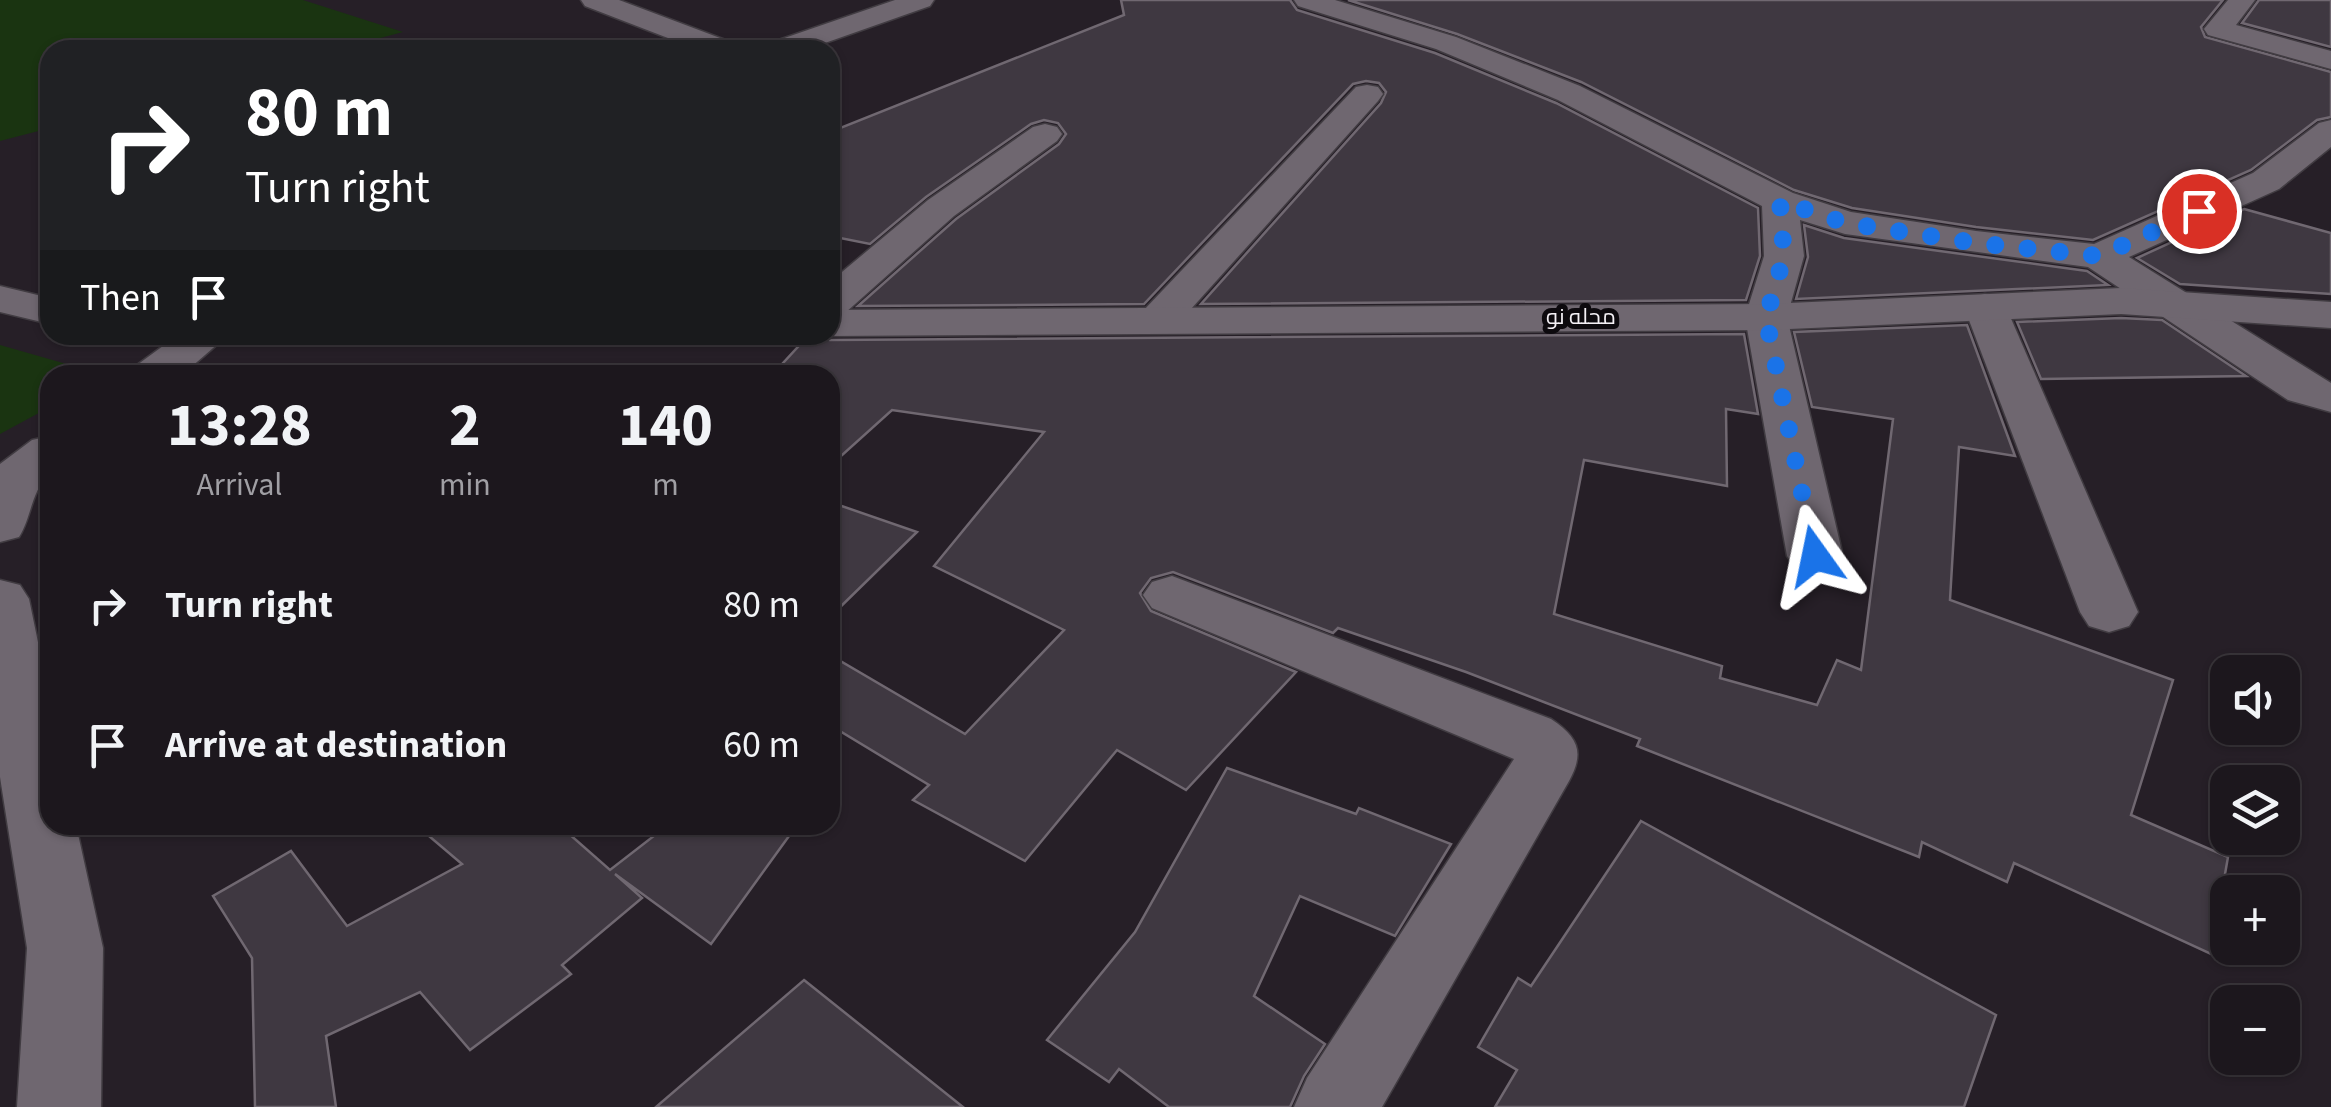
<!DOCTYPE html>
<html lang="en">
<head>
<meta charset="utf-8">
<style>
  :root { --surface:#1c171d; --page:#29242a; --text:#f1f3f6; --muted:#a09fa4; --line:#3a363b }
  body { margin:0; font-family:"Source Sans 3",Cairo,sans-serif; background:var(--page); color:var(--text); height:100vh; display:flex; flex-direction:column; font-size:38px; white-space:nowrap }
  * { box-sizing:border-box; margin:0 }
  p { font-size:32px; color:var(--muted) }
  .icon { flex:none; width:55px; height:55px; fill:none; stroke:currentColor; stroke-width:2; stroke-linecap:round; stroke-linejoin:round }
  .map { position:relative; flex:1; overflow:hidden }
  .details { position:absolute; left:40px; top:365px; width:800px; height:470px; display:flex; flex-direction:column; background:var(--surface); border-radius:30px; box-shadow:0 2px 8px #0004,0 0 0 2px var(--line) }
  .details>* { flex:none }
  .top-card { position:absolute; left:40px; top:40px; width:800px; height:305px; border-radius:30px; box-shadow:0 2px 8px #0004,0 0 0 2px var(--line); background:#202124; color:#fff; overflow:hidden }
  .controls { position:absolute; left:2210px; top:655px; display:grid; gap:20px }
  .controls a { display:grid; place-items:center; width:90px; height:90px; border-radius:20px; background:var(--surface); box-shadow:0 2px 8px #0004,0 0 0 2px var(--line); font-size:50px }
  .pin { position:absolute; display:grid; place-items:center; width:85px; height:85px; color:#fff; margin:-42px; border:5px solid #fff; border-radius:50%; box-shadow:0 2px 10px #0007 }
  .me { position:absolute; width:110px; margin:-55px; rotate:348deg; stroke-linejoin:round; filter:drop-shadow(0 0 8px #0008) }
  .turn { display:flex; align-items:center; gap:35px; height:210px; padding:0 40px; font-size:45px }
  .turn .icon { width:130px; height:130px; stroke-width:2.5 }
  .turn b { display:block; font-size:70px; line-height:85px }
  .then { display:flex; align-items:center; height:95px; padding:0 40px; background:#0003; gap:20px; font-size:38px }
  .eta { display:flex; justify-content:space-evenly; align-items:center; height:170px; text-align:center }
  .eta b { font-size:60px; font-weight:700; line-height:70px }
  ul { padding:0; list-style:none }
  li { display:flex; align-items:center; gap:30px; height:140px; padding:0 40px }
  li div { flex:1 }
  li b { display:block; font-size:38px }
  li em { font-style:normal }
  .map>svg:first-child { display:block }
</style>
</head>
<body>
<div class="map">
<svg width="2331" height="1107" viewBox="0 0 2331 1107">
  <rect width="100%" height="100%" fill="#261f27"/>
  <!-- green -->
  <g fill="#1a3411">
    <polygon points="0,0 303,0 403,32 335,50 50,50 50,128 0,141"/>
    <polygon points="0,345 105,375 50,375 50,407 0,434"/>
  </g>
  <!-- building -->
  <g fill="#3f3841" stroke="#706871" stroke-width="2.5">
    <polygon points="1121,0 1290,0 1297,10 1435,53 1556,103 1758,208 1760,256 1746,300 1201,304 1381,103 1386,92 1379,83 1366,81 1353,84 1144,304 858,306 956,219 1059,144 1066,134 1058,123 1044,120 1031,124 926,197 870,244 830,236 830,132 1124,15"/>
    <polygon points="1348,0 2223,0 2201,27 2205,37 2331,72 2331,117 2317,120 2251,170 2093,240 1976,227 1852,208 1794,190 1581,82 1457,34"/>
    <polygon points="2259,0 2331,0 2331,47 2242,23"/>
    <polygon points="2244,209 2331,233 2331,294 2180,284 2137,258"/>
    <polygon points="1804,225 1844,238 2087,271 2108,285 1796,299 1808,257"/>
    <polygon points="2121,318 2162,320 2246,376 2041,379 2017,322"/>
    <polygon points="1967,325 2015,456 1959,447 1950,600 2173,680 2131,815 2228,857 2211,954 2014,863 2007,882 1922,842 1919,857 1637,746 1640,739 1466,672 1338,628 1333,633 1173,572 1151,578 1140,593 1151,611 1296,672 1186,790 1117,750 1025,861 913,800 929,785 830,725 830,655 965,734 1064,630 934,566 1044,432 892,410 830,466 830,375 772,375 809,335 830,340 1744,334 1758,414 1726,409 1727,486 1584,460 1554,614 1722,666 1720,678 1817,705 1837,660 1861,670 1893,419 1812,407 1794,332"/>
    <polygon points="830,502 917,532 830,617"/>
    <polygon points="1227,768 1356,814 1359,808 1451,844 1395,936 1300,896 1254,996 1325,1044 1304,1076 1290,1107 1169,1107 1119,1069 1109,1082 1047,1040 1135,932"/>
    <polygon points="1641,821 1996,1015 1964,1107 1495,1107 1517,1070 1478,1047 1518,978 1531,986"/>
    <polygon points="416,825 559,825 610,870 668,825 797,825 711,944 615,874 642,898 562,965 571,974 470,1050 420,992 326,1036 336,1107 255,1107 252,958 213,896 291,851 347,926 462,864"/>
    <polygon points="804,980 963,1107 656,1107"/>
  </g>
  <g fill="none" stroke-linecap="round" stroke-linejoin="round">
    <defs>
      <g id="street">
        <polygon points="581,0 619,0 736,44 741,50 699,50 585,6"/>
        <polygon points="895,0 934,0 930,6 805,50 762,50 767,44"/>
        <polygon points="1294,0 1335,0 1456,37 1580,86 1793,193 1851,212 1976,231 2094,244 2253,173 2319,123 2331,120 2331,147 2279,189 2129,257 2331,383 2331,412 2288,400 2088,267 1845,234 1800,220 1804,256 1787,317 1843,556 1834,569 1815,574 1796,569 1787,556 1745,317 1764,256 1762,206 1558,100 1436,49 1298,6"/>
        <polygon points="2228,0 2255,0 2236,25 2331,51 2331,69 2208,35 2204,29"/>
        <polygon points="1367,85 1378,87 1383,94 1378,101 1173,329 1158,333 1143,329 1136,320 1143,311 1356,87"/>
        <polygon points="1045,124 1057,127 1062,134 1057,141 954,216 845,313 830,317 830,282 928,200 1033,127"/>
        <polygon points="1985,294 2000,298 2006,307 2138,612 2129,626 2109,632 2089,626 2080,612 1964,307 1970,298"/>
        <polygon points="178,335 228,335 182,375 130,375 137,365"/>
        <path d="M50 436V475C31 489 32 517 19 537L0 542V464L32 440Z"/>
        <path d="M1172 576 1551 719C1578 737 1585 752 1569 781L1382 1107H1294L1307 1078 1514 759 1152 608 1143 595 1152 582Z"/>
        <polygon points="0,580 20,585 29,599 50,700 50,825 76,825 103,948 101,1107 17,1107 27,948 0,777"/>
      </g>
      <g id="secondary">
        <polygon points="0,286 50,298 50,324 0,312"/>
        <polygon points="2121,288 2331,302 2331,328 2121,314 1766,330 830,336 826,335 830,335 830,310 1766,304"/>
      </g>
    </defs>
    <!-- street casing -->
    <use href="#street" stroke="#413c42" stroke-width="3"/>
    <!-- secondary casing -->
    <use href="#secondary" stroke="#413c42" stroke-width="3"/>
    <!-- street -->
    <use href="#street" fill="#6f6770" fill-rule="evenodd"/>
    <!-- secondary -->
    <use href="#secondary" fill="#6f6770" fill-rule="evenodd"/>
  </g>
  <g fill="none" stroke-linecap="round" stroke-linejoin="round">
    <!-- route -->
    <polyline stroke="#1a73e8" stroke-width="18" stroke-dasharray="0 32.4" points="1815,556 1766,318 1784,256 1780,201 1845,223 1976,243 2099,256 2199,211"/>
  </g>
  <g text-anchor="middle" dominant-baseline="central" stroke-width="10" stroke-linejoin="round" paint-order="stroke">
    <!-- far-street labels -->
    <g font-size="22" fill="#f4f0f5" stroke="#0d0a0e">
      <text x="1581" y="317">محله نو</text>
    </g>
  </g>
</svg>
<div class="controls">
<a><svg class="icon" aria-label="sound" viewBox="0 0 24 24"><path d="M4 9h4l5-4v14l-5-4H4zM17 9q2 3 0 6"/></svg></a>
<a><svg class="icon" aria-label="layers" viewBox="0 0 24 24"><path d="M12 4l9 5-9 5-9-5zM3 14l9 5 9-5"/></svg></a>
<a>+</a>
<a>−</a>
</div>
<div class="pin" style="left:2199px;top:211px;background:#d93025"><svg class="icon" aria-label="arrive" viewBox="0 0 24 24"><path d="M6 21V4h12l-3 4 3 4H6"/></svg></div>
<svg class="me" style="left:1815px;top:556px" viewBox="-20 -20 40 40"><path d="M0-17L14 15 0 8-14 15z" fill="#1a73e8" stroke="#fff" stroke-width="4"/></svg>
<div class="top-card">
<div class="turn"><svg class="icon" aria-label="right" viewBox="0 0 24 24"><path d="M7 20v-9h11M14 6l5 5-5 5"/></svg><div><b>80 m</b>Turn right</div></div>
<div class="then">Then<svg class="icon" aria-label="arrive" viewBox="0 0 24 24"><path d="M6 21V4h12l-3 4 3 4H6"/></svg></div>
</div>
<section class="details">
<div class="eta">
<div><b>13:28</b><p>Arrival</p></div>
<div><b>2</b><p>min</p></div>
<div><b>140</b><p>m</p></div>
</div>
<ul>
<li><svg class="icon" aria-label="right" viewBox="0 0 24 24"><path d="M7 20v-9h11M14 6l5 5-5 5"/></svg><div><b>Turn right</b></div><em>80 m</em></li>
<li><svg class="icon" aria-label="arrive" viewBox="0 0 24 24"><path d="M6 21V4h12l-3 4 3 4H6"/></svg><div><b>Arrive at destination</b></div><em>60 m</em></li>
</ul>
</section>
</div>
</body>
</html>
